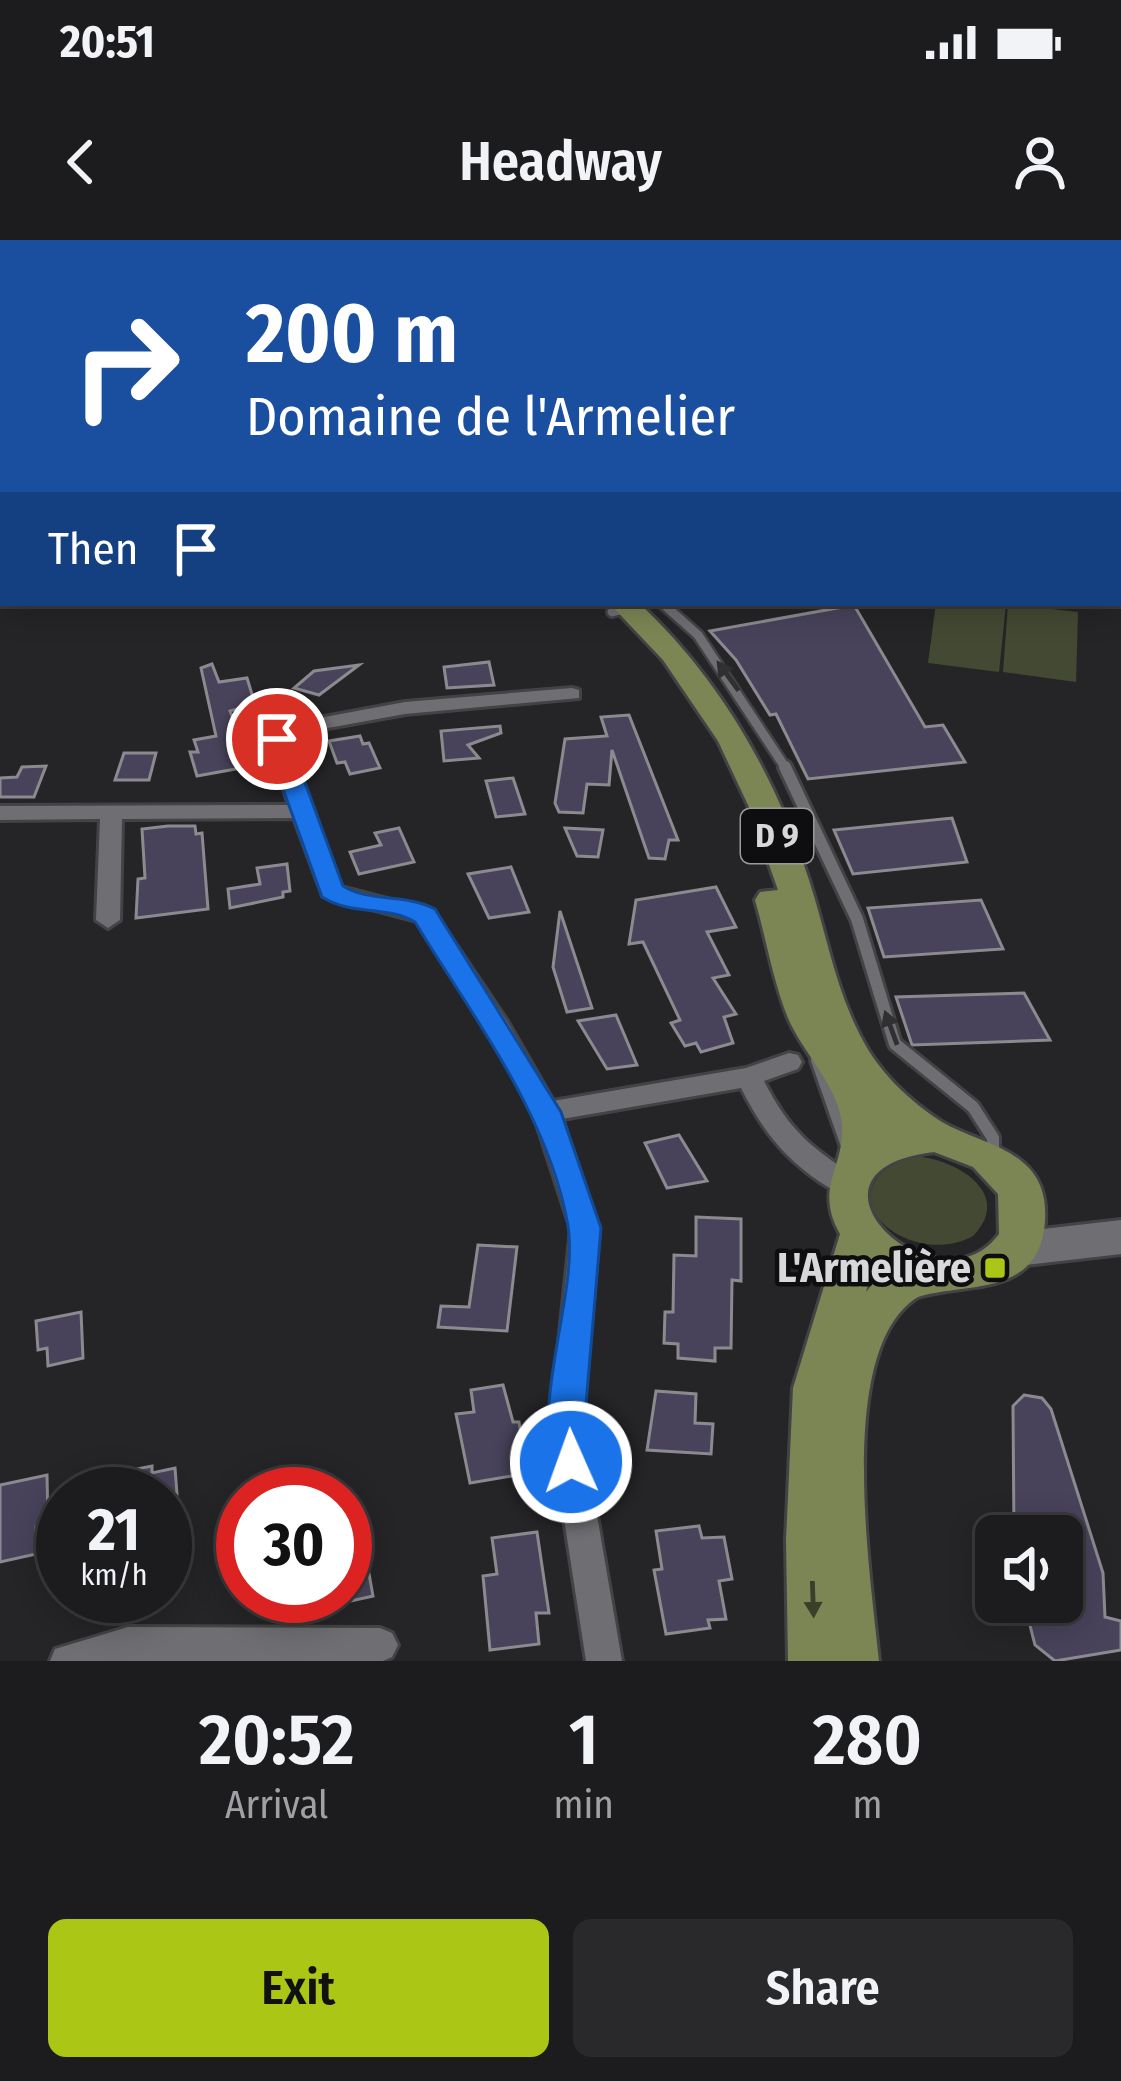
<!DOCTYPE html>
<html lang="en">
<head>
<meta charset="utf-8">
<style>
  :root { --surface:#1c1c1e; --page:#29292b; --text:#f1f3f6; --muted:#a0a1a4; --line:#3a3a3c; --accent:#abc614 }
  body { margin:0; font-family:"Fira Sans Condensed",sans-serif; background:var(--page); color:var(--text); height:100vh; display:flex; flex-direction:column; font-size:45px; white-space:nowrap }
  * { box-sizing:border-box; margin:0 }
  p { font-size:39px; color:var(--muted) }
  .icon { flex:none; width:66px; height:66px; fill:none; stroke:currentColor; stroke-width:2; stroke-linecap:round; stroke-linejoin:round }
  .map { position:relative; height:1421px; overflow:hidden }
  .panel { display:flex; flex-direction:column; background:var(--surface); flex:1 }
  .panel>* { flex:none }
  .guide { position:absolute; left:0px; top:0px; width:1122px; height:366px; box-shadow:0 6px 30px #0003,0 0 0 3px var(--line); background:#1a4fa0; color:#fff; overflow:hidden }
  .tools { position:absolute; left:975px; top:1275px; display:grid; gap:24px }
  .tools a { display:grid; place-items:center; width:108px; height:108px; border-radius:18px; background:var(--surface); box-shadow:0 6px 30px #0003,0 0 0 3px var(--line); font-size:60px }
  .speed { position:absolute; left:36px; top:1227px; display:flex; gap:24px; font-size:60px; font-weight:700; text-align:center }
  .speed>* { display:grid; place-content:center; width:156px; height:156px; border-radius:50%; background:var(--surface); box-shadow:0 6px 30px #0003,0 0 0 3px var(--line); line-height:1 }
  .speed small { font-size:30px; font-weight:400 }
  .speed .limit { border:18px solid #d22; background:#fff; color:#111 }
  .pin { position:absolute; display:grid; place-items:center; width:102px; height:102px; color:#fff; margin:-51px; border:6px solid #fff; border-radius:50%; box-shadow:0 3px 12px #0007 }
  .me { position:absolute; width:132px; margin:-66px; rotate:358deg; stroke-linejoin:round; filter:drop-shadow(0 0 9px #0008) }
  .turn { display:flex; align-items:center; gap:42px; height:252px; padding:0 48px; font-size:54px }
  .turn .icon { width:156px; height:156px; stroke-width:2.5 }
  .turn b { display:block; font-size:84px; line-height:102px }
  .then { display:flex; align-items:center; height:114px; padding:0 48px; background:#0003; gap:24px; font-size:45px }
  .eta { display:flex; justify-content:space-evenly; align-items:center; height:204px; text-align:center }
  .eta b { font-size:72px; font-weight:600; line-height:84px }
  .primary-button { display:flex; gap:24px; margin-top:auto; padding:24px 48px }
  .primary-button a { flex:1; height:138px; border-radius:18px; background:var(--accent); color:#111; font-size:48px; font-weight:600; line-height:138px; text-align:center }
  .primary-button a+a { background:var(--page); color:var(--text) }
  .status { display:flex; justify-content:space-between; align-items:center; height:84px; padding:0 60px; background:var(--surface); direction:ltr }
  .status svg { height:33px; fill:currentColor }
  header { display:flex; justify-content:space-between; align-items:center; height:156px; padding:0 48px; background:var(--surface); font-size:54px; font-weight:600 }
  .map>svg:first-child { display:block }
</style>
</head>
<body>
<div class="status"><b>20:51</b><svg viewBox="0 0 49 12"><path d="M0 12V9h3v3zM5 12V6h3v6zM10 12V3h3v9zM15 12V0h3v12zM26 1h20v11H26zM47 4h2v5h-2z"/></svg></div>
<header><svg class="icon" aria-label="back" viewBox="0 0 24 24"><path d="M15 5l-7 7 7 7"/></svg>Headway<svg class="icon" aria-label="person" viewBox="0 0 24 24"><circle cx="12" cy="8" r="4"/><path d="M4 21q1-7 8-7t8 7"/></svg></header>
<div class="map">
<svg width="1121" height="1421" viewBox="0 0 1121 1421">
  <rect width="100%" height="100%" fill="#252528"/>
  <!-- green -->
  <g fill="#434933">
    <polygon points="258,0 866,0 867,3 262,3"/>
    <polygon points="936,363 1006,364 999,432 928,423"/>
    <polygon points="1008,364 1078,372 1076,442 1003,432"/>
    <path d="M910 916C951 916 1016 952 973 996 909 1031 817 953 910 916Z"/>
  </g>
  <g fill="none" stroke-linecap="round" stroke-linejoin="round">
    <!-- river -->
    <g fill="#151024" fill-rule="evenodd">
      <polygon points="214,0 239,0 241,3 216,3"/>
      <polygon points="1119,306 1121,307 1121,328 1119,327"/>
    </g>
  </g>
  <!-- building -->
  <g fill="#48435b" stroke="#8b8a8e" stroke-width="3">
    <polygon points="854,365 925,487 943,485 965,522 808,539 776,474 770,475 736,420 710,391"/>
    <polygon points="489,422 494,445 447,448 444,427"/>
    <polygon points="212,424 219,442 247,438 255,464 230,471 252,526 197,536 190,512 198,512 194,500 216,496 201,428"/>
    <polygon points="359,425 319,455 294,448 314,431"/>
    <polygon points="629,475 678,600 669,600 665,619 649,618 612,510 609,545 587,544 583,573 559,572 555,563 565,499 607,496 601,477"/>
    <polygon points="500,486 501,493 468,505 479,518 444,521 441,491"/>
    <polygon points="360,496 363,504 369,503 380,528 350,534 345,522 337,523 329,501"/>
    <polygon points="124,513 156,513 149,540 115,540"/>
    <polygon points="46,526 34,557 0,557 0,538 17,537 22,527"/>
    <polygon points="513,538 525,574 496,577 486,541"/>
    <polygon points="952,578 967,622 853,634 834,590"/>
    <polygon points="168,586 195,586 196,594 202,593 208,669 136,678 138,639 145,638 142,589"/>
    <polygon points="399,588 414,622 359,634 350,612 381,605 375,593"/>
    <polygon points="565,588 603,590 598,617 577,616"/>
    <polygon points="287,624 290,651 283,652 283,657 230,668 228,649 260,644 257,628"/>
    <polygon points="511,627 529,672 489,678 468,634"/>
    <polygon points="716,647 736,687 707,692 729,735 713,738 736,774 724,777 733,803 701,812 696,803 685,806 671,783 680,780 643,702 629,704 636,660"/>
    <polygon points="981,660 1003,709 884,717 868,668"/>
    <polygon points="560,671 592,768 567,772 553,727"/>
    <polygon points="1024,753 1050,800 912,805 896,757"/>
    <polygon points="616,775 637,825 607,829 578,781"/>
    <polygon points="679,895 707,941 667,948 645,903"/>
    <polygon points="696,977 741,979 741,1041 732,1040 731,1108 715,1108 715,1121 678,1118 678,1104 664,1103 665,1072 673,1072 674,1015 696,1016"/>
    <polygon points="478,1005 517,1007 507,1091 438,1087 441,1066 469,1067"/>
    <polygon points="81,1072 83,1118 48,1126 47,1108 38,1110 36,1081"/>
    <polygon points="503,1145 513,1182 519,1182 524,1214 514,1216 518,1235 470,1243 456,1174 474,1172 471,1150"/>
    <polygon points="656,1151 696,1154 695,1183 713,1184 711,1214 647,1210"/>
    <polygon points="1024,1155 1042,1158 1051,1169 1103,1333 1105,1377 1121,1381 1121,1410 1055,1421 1035,1405 1024,1362 1062,1362 1062,1296 1014,1296 1013,1166"/>
    <polygon points="152,1226 152,1233 175,1228 177,1254 97,1254 101,1236"/>
    <polygon points="47,1235 48,1285 36,1287 36,1314 0,1322 0,1245"/>
    <polygon points="699,1286 702,1298 724,1297 732,1339 719,1341 726,1379 708,1380 710,1388 666,1394 654,1330 662,1329 656,1291"/>
    <polygon points="537,1292 549,1373 536,1373 539,1404 490,1410 483,1336 497,1334 492,1298"/>
    <polygon points="363,1300 373,1356 351,1361 350,1354 345,1355 345,1305"/>
  </g>
  <g fill="none" stroke-linecap="round" stroke-linejoin="round">
    <defs>
      <polyline id="lane-far2" points="309,0 314,3"/>
      <g id="lane-far1">
        <polyline points="662,363 698,395 787,530"/>
        <polyline points="612,372 647,363"/>
      </g>
      <g id="lane">
        <polyline points="785,527 857,679 895,804 973,867 993,898 993,918"/>
        <polyline points="817,820 846,903"/>
      </g>
      <g id="street">
        <rect x="1119" y="119" width="2" height="8"/>
        <path d="M572 448 579 450V458L405 474 295 494 288 500 341 647 433 671 507 781 553 861 746 828 789 813 798 815 802 822 798 829 764 841C789 890 810 907 855 936L859 944 855 952C840 956 833 950 820 942 782 916 762 889 741 848L562 879 599 989 582 1188 622 1421H586L550 1188 571 989 533 872 488 791 417 681 323 656 294 578 122 579 120 680 108 688 96 680 100 579 0 580V566L289 565 267 499 282 485 405 462Z"/>
        <polygon points="128,1387 380,1388 392,1393 398,1405 392,1417 383,1421 50,1421 55,1409"/>
      </g>
      <polygon id="secondary" points="1121,980 1121,1014 1017,1026 1002,1021 995,1009 1002,997 1017,992"/>
      <g id="primary">
        <rect x="100" y="0" width="18" height="3"/>
        <path d="M609 363H639C720 439 775 535 809 640 826 692 835 748 861 797 878 831 909 861 942 882 982 906 1050 909 1045 981 1040 1058 966 1042 918 1057 834 1108 871 1337 879 1421H788L786 1300 793 1148 840 994C812 945 849 925 841 878 835 843 802 811 788 778 773 741 766 698 755 660L760 652 778 650 748 565 718 501 663 420ZM934 912 973 927 998 954 999 994C937 1078 779 930 934 912ZM872 1031 879 1036 866 1052Z"/>
      </g>
    </defs>
    <!-- lane-far2 casing -->
    <use href="#lane-far2" stroke="#434345" stroke-width="10"/>
    <!-- lane-far1 casing -->
    <use href="#lane-far1" stroke="#434345" stroke-width="14"/>
    <!-- lane casing -->
    <use href="#lane" stroke="#434345" stroke-width="18"/>
    <!-- street casing -->
    <use href="#street" stroke="#434345" stroke-width="6"/>
    <!-- secondary casing -->
    <use href="#secondary" stroke="#434345" stroke-width="6"/>
    <!-- primary casing -->
    <use href="#primary" stroke="#434345" stroke-width="6"/>
    <!-- lane-far2 -->
    <use href="#lane-far2" stroke="#6f6f73" stroke-width="8"/>
    <!-- lane-far1 -->
    <use href="#lane-far1" stroke="#6f6f73" stroke-width="9"/>
    <!-- lane -->
    <use href="#lane" stroke="#6f6f73" stroke-width="12"/>
    <!-- street -->
    <use href="#street" fill="#6f6f73" fill-rule="evenodd"/>
    <!-- secondary -->
    <use href="#secondary" fill="#6f6f73" fill-rule="evenodd"/>
    <!-- primary -->
    <use href="#primary" fill="#7c8654" fill-rule="evenodd"/>
  </g>
  <!-- one-way arrows -->
  <defs><path id="oneway-solid" d="M-6-.8H1V-3.2L6.5 0L1 3.2V.8H-6Z" transform="scale(3)"/></defs>
  <g fill="#303033">
    <use href="#oneway-solid" transform="translate(728 436) rotate(-126)"/>
    <use href="#oneway-solid" transform="translate(891 788) rotate(-110)"/>
  </g>
  <use fill="#3a3e2b" href="#oneway-solid" transform="translate(813 1359) rotate(88)"/>
  <!-- route -->
  <path fill="#1a73e8" stroke="#114b97" stroke-width="3" d="M269 494 289 499 343 646C370 663 405 653 435 669L561 872 601 988 584 1188 589 1222 584 1233 571 1238 558 1233C528 1168 579 1054 568 986 549 875 472 776 415 682 386 665 352 676 322 657L265 499Z"/>
  <!-- markers -->
  <rect fill="#abc614" stroke="#0e0e10" stroke-width="4.5" x="983" y="1016" width="24" height="24" rx="6"/>
  <g text-anchor="middle" dominant-baseline="central" stroke-width="9" stroke-linejoin="round" paint-order="stroke">
    <!-- shield labels -->
    <rect fill="#0e0e10" stroke="#9b9b9d" stroke-width="3" x="741" y="569" width="72" height="54" rx="9"/>
    <g font-size="33" font-weight="bold" fill="#d8d8da">
      <text x="777" y="596">D 9</text>
    </g>
    <!-- near-poi labels -->
    <g font-size="42" font-weight="bold" fill="#d8d8da" stroke="#0e0e10" text-anchor="end">
      <text x="971" y="1028">L'Armelière</text>
    </g>
  </g>
</svg>
<div class="tools">
<a><svg class="icon" aria-label="sound" viewBox="0 0 24 24"><path d="M4 9h4l5-4v14l-5-4H4zM17 9q2 3 0 6"/></svg></a>
</div>
<div class="speed"><div>21<small>km/h</small></div><div class="limit">30</div></div>
<div class="pin" style="left:277px;top:499px;background:#d93025"><svg class="icon" aria-label="arrive" viewBox="0 0 24 24"><path d="M6 21V4h12l-3 4 3 4H6"/></svg></div>
<svg class="me" style="left:571px;top:1222px" viewBox="-20 -20 40 40"><circle r="17" fill="#1a73e8" stroke="#fff" stroke-width="3"/><path d="M0-11L8 9 0 5-8 9z" fill="#fff"/></svg>
<div class="guide">
<div class="turn"><svg class="icon" aria-label="right" viewBox="0 0 24 24"><path d="M7 20v-9h11M14 6l5 5-5 5"/></svg><div><b>200 m</b>Domaine de l'Armelier</div></div>
<div class="then">Then<svg class="icon" aria-label="arrive" viewBox="0 0 24 24"><path d="M6 21V4h12l-3 4 3 4H6"/></svg></div>
</div>
</div>
<section class="panel">
<div class="eta">
<div><b>20:52</b><p>Arrival</p></div>
<div><b>1</b><p>min</p></div>
<div><b>280</b><p>m</p></div>
</div>
<div class="primary-button"><a>Exit</a><a>Share</a></div>
</section>
</body>
</html>
